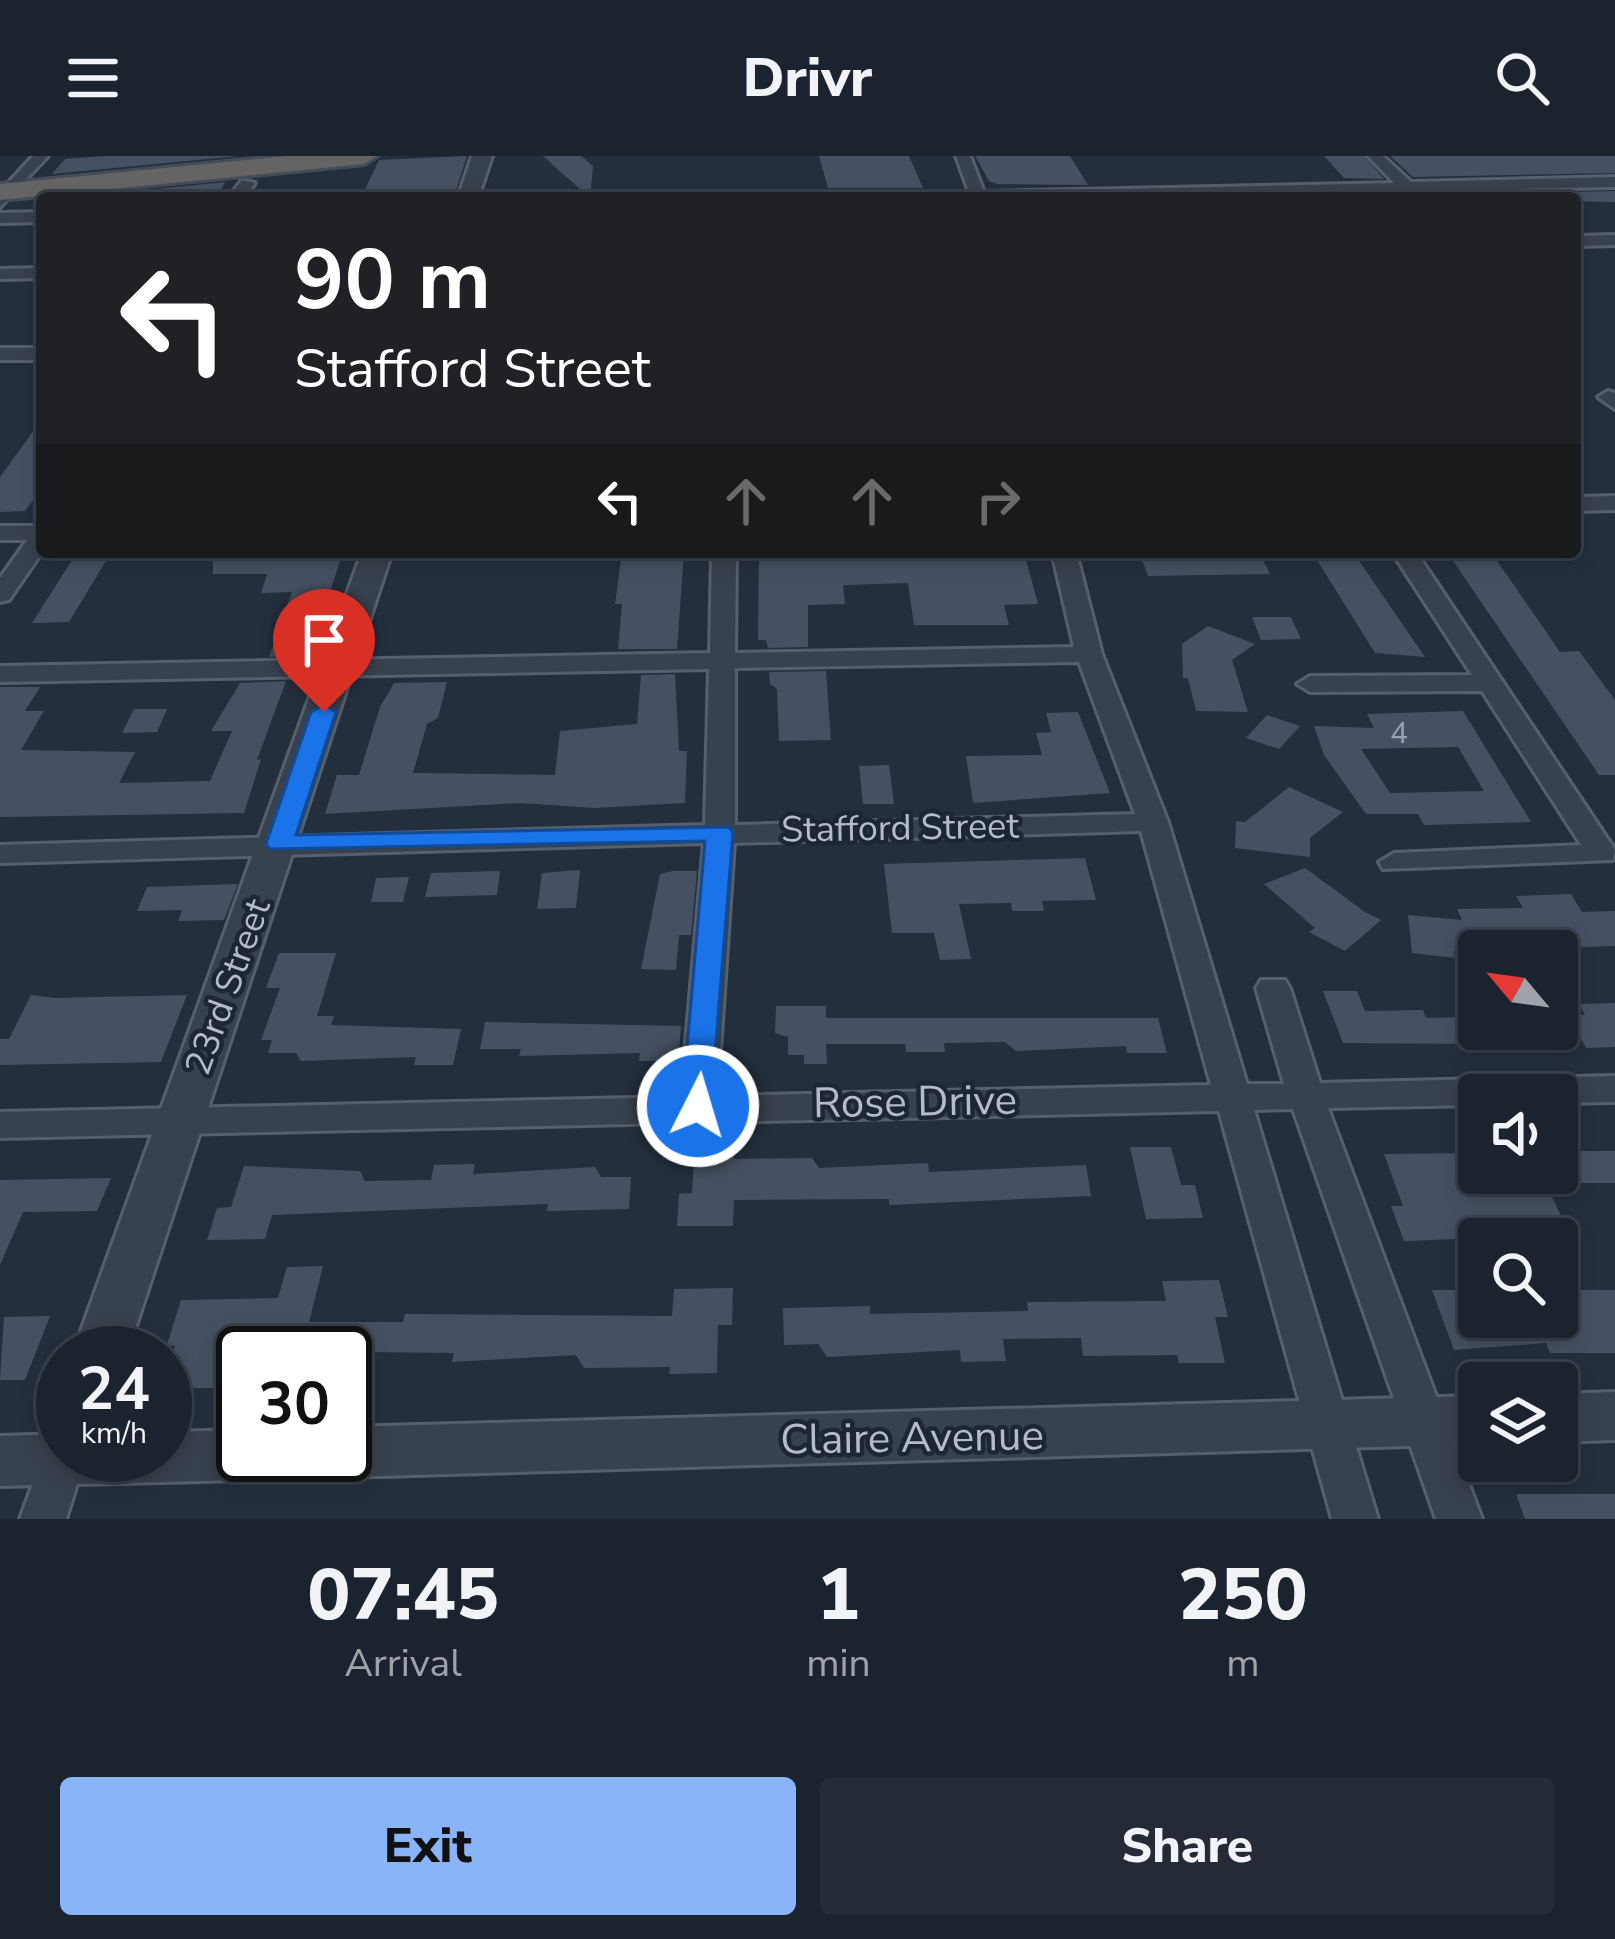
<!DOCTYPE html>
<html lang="en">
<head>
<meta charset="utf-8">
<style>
  :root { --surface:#1b232e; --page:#242b36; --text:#f1f3f6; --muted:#a0a4aa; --line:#39404a; --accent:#8ab4f8 }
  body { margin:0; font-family:"Nunito Sans",sans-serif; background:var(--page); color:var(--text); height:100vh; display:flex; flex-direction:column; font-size:45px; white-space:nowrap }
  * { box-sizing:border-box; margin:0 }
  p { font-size:39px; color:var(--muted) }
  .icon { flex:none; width:66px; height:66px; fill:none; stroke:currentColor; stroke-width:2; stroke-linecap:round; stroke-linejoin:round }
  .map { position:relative; height:1363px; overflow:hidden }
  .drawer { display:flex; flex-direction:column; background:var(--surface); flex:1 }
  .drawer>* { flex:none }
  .banner { position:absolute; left:36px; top:36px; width:1545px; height:366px; border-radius:12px; box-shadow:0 6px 18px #0003,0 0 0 3px var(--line); background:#202124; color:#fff; overflow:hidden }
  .needle { width:78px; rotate:299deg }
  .fabs { position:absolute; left:1458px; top:774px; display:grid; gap:24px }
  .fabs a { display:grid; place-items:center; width:120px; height:120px; border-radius:12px; background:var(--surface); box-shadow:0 6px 18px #0003,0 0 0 3px var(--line); font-size:60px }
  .speed { position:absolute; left:36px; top:1170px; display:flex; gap:24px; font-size:60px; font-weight:700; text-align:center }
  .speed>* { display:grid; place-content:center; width:156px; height:156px; border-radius:50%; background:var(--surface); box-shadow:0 6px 18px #0003,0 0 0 3px var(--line); line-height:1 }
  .speed small { font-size:30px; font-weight:400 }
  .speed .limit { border:6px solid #111; border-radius:18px; background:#fff; color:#111 }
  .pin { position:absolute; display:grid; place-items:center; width:102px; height:102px; color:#fff; margin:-123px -51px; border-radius:50% 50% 50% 0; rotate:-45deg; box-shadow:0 0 12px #0007 }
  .pin .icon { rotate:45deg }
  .me { position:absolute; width:132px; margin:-66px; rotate:5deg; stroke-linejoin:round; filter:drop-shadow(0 0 9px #0008) }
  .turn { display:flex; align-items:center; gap:42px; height:252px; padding:0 60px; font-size:54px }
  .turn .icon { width:156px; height:156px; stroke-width:2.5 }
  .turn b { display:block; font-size:84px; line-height:102px }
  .lanes { display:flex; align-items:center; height:114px; padding:0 60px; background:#0003; justify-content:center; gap:60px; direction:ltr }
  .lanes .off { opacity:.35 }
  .eta { display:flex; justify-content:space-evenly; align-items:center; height:204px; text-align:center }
  .eta b { font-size:72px; font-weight:800; line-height:84px }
  .button { display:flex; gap:24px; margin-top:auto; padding:24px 60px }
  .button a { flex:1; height:138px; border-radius:12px; background:var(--accent); color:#111; font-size:48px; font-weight:800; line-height:138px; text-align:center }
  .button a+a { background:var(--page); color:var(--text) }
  header { display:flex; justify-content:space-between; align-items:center; height:156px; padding:0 60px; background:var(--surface); font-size:54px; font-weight:800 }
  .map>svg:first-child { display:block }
</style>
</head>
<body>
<header><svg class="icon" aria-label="menu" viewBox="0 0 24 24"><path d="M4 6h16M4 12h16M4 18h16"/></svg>Drivr<svg class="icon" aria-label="search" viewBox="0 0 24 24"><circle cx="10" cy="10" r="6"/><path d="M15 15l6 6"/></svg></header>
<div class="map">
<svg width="1615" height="1363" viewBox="0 0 1615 1363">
  <rect width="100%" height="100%" fill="#242f3e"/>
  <!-- building -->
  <g fill="#455162" fill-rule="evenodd">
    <polygon points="106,0 239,0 52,18 65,3"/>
    <polygon points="467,0 454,41 361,42 379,4"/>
    <polygon points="543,0 581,0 593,10 590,42"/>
    <polygon points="819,0 909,0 923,32 828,32"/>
    <polygon points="975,0 1070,0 1088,29 997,28 989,25"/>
    <polygon points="1324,0 1364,0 1384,23 1344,22"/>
    <polygon points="1390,0 1615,0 1615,17 1413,21"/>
    <polygon points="225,26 217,42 66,42"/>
    <polygon points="1615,35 1615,46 1419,42 1422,39"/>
    <polygon points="42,263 42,332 25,355 0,356 0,321"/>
    <polygon points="343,396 313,488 303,489 298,500 269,501 292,436 261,437 267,418 213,418 213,397"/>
    <polygon points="622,396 684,396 677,493 618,493 622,448 615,448"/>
    <polygon points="759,396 1024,396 1038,448 1004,449 1009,469 914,469 908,427 843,429 845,448 808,449 808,491 768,492 766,484 758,484"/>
    <polygon points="1139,396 1259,396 1270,418 1148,420"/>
    <polygon points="1312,396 1353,396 1425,501 1375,497"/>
    <polygon points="1447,396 1491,396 1560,496 1579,495 1615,544 1615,619 1599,619"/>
    <polygon points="109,400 69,466 32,467 74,401"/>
    <polygon points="1252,461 1291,461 1301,483 1261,484"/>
    <polygon points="1208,470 1255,488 1232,504 1248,556 1196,555 1188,522 1183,522 1182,488"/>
    <polygon points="826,515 831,584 779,585 777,533 770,528 769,516"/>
    <polygon points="675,518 679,595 687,595 685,647 594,652 521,647 325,658 337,619 359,619 380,551 394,527 447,526 438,562 427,568 413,617 555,619 560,575 637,568 641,519"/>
    <polygon points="286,525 257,604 261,603 244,657 0,661 0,531 40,531 25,555 44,555 21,594 135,596 119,627 210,625 232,575 211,575 240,527"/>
    <polygon points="134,553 167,553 157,576 122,577"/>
    <path d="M1463 555 1531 666 1424 669 1418 658H1366L1324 599 1314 570 1374 572 1367 558ZM1458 591 1484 635 1390 637 1361 593Z"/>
    <polygon points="1078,556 1110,637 973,647 966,600 1042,599 1036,577 1051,576 1046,557"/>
    <polygon points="1267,559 1300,570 1279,593 1246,582"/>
    <polygon points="889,609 894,648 863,648 859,610"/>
    <polygon points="1289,631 1343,656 1310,682 1310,701 1235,692 1236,665 1245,666"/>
    <polygon points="1085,702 1096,744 1042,745 1044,755 1012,755 1011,747 959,748 971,803 940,804 934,777 892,777 884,708"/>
    <polygon points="1305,712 1365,756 1381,764 1345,795 1309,776 1315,772 1264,728"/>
    <polygon points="580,714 576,752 537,753 542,717"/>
    <polygon points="500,715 497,739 425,741 431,717"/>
    <polygon points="673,715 697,715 691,779 679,779 676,814 641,813 660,718"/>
    <polygon points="409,721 403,746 371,746 376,722"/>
    <polygon points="238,728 224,764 178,765 182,754 137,755 147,731"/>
    <polygon points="1571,738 1582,756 1615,755 1615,790 1454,795 1455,802 1412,797 1408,759 1462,764 1457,753 1523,752 1516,740"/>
    <polygon points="279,797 336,797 317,860 334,860 331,869 461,873 453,909 414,909 416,901 301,905 296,897 268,897 272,884 261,884 280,832 266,832"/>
    <polygon points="1323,835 1357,835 1365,855 1423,854 1426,862 1469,861 1481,888 1343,887"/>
    <polygon points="31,839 55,842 187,839 161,906 0,909 0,883 9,883"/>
    <polygon points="1615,847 1615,891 1586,892 1569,859 1585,859 1579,848"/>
    <polygon points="776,850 826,850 826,862 1158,862 1167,897 1127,897 1126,890 1016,895 1005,886 944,887 945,896 906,896 905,888 826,888 827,908 804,908 804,899 788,899 788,881 775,877"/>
    <polygon points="485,866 681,870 678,905 639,905 640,897 519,900 521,893 480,893"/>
    <polygon points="1130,991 1171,991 1181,1029 1195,1029 1203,1062 1146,1063"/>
    <rect x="1557" y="995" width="58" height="32"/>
    <polygon points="1479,997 1479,1017 1541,1017 1561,1060 1475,1062 1483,1082 1404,1085 1391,1050 1403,1050 1384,998"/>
    <polygon points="734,998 734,1003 812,1002 819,1012 928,1007 929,1016 1086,1009 1091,1040 889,1049 889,1043 734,1044 733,1070 677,1070 679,1038 692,1037 694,999"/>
    <polygon points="475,1008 473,1018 595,1011 601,1021 631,1021 629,1053 547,1055 548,1048 272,1059 265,1083 207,1084 217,1052 231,1051 244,1010 360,1015 365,1025 431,1024 434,1009"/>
    <polygon points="111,1022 97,1055 23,1056 0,1109 0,1024"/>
    <polygon points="323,1110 309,1166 403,1166 405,1158 672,1160 674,1133 733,1132 732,1169 718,1169 717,1217 669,1218 670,1211 584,1212 576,1199 452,1206 454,1197 370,1196 365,1214 345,1214 345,1197 280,1197 283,1187 230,1188 218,1232 177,1232 179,1201 171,1202 175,1190 167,1189 181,1144 278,1142 287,1111"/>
    <polygon points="1219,1124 1228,1161 1215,1161 1225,1207 1179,1207 1177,1199 1083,1200 1081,1182 1003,1183 1006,1205 961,1206 960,1194 827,1201 818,1188 784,1189 783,1152 870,1150 870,1158 1028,1155 1027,1146 1166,1145 1162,1125"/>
    <polygon points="1432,1134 1479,1134 1479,1161 1557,1161 1557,1134 1615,1134 1615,1197 1550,1197 1546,1187 1454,1194"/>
    <polygon points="50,1160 25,1224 0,1224 4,1161"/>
    <polygon points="1516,1338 1615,1338 1615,1363 1525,1363"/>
  </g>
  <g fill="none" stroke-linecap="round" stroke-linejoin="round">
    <defs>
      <g id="minor">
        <polygon points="33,0 48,0 0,51 0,36"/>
        <polygon points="956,0 970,0 984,36 1394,27 1368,0 1383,0 1411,26 1615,21 1615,31 1420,35 1413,42 1403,36 923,42 969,36"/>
        <polygon points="242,24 255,27 244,42 228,42"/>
        <polygon points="42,56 42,66 0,67 0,57"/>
        <polygon points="1615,79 1615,89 1575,90 1575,80"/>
        <polygon points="42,112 42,122 0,123 0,113"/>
        <rect x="0" y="192" width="42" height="12"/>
        <polygon points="1608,235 1615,237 1615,253 1598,241"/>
        <polygon points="1615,340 1615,354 1575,355 1575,341"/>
        <polygon points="0,370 42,370 42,396 9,444 0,446 0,422 27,384 0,384"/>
        <path d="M712 396H736L735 497 1074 491 1052 396H1076L1102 498 1168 666 1247 928H1284L1256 832 1261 824H1285L1290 832 1320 927 1615 920V946L1557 947V939H1479V949L1328 952 1482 1363H1436L1293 953 1254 954 1378 1363H1332L1219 955 0 982V956L681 941 704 687 0 707V689L705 669 709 513 0 526V510L710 497ZM1079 506 1135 658 735 669V512ZM1141 675 1211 929 717 940 734 687Z"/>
        <polygon points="1392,396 1416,396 1615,694 1613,704 1383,713 1379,706 1394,697 1581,689 1482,535 1310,536 1297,528 1310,520 1472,519"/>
        <polygon points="63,1284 63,1299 85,1303 66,1363 20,1363 47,1289"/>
      </g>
      <g id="tertiary">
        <polygon points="472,0 492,0 478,42 458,42"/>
        <polygon points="362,396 392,396 127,1197 73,1197"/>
        <polygon points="1615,1236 1615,1284 1557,1286 1557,1238"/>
        <polygon points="1479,1240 1479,1288 345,1321 325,1314 318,1299 345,1299 345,1271"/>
        <polygon points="243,1274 243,1299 271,1299 263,1317 243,1324 0,1330 0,1280 63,1278 63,1299 165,1299 165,1276"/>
      </g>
      <polygon id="trunk" points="287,0 377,0 364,8 0,44 0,28"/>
    </defs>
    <!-- minor casing -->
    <use href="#minor" stroke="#565f6c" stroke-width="6"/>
    <!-- tertiary casing -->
    <use href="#tertiary" stroke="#565f6c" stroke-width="6"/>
    <!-- trunk casing -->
    <use href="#trunk" stroke="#434c59" stroke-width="6"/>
    <!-- minor -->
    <use href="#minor" fill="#38414e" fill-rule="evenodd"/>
    <!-- tertiary -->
    <use href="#tertiary" fill="#38414e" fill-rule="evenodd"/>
    <!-- trunk -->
    <use href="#trunk" fill="#656462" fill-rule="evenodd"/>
  </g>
  <!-- route -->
  <polygon fill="#1a73e8" stroke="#114b97" stroke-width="3" points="324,549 336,556 296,679 729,671 733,676 710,959 698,962 682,950 705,685 270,693 266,688 311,556"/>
  <g text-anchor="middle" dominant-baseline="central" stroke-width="9" stroke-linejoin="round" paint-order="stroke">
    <!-- number labels -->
    <g font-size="30" fill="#98a1af">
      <text x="1399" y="577">4</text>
    </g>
    <!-- street labels -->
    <g font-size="36" fill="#b4bcc9" stroke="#1d2633">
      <text transform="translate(900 672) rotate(-1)">Stafford Street</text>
      <text transform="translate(228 831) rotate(-70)">23rd Street</text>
    </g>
    <!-- near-street labels -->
    <g font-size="42" fill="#b4bcc9" stroke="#1d2633">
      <text transform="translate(915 946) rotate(-1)">Rose Drive</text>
      <text transform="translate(912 1282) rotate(-1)">Claire Avenue</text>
    </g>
  </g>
</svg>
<div class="fabs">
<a><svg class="needle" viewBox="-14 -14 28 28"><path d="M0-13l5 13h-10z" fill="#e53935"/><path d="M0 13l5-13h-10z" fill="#a0a4aa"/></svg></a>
<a><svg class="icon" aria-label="sound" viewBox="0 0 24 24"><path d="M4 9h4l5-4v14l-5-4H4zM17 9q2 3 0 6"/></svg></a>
<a><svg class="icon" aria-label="search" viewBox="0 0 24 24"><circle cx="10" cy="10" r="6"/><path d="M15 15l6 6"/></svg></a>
<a><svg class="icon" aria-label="layers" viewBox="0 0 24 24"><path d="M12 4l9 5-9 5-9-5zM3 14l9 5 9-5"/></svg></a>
</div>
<div class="speed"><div>24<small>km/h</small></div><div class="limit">30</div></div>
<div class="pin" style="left:324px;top:556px;background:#d93025"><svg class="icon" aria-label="arrive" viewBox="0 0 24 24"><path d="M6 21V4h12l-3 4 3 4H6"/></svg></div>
<svg class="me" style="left:698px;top:950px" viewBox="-20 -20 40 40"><circle r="17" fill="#1a73e8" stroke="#fff" stroke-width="3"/><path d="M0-11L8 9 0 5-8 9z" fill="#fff"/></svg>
<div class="banner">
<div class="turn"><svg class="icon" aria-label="left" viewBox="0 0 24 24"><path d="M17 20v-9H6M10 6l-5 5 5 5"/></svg><div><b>90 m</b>Stafford Street</div></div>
<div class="lanes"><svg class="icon" aria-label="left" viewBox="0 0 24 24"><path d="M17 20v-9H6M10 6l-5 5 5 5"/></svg><svg class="icon off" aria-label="ahead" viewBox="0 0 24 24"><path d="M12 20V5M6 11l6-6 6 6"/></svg><svg class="icon off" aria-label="ahead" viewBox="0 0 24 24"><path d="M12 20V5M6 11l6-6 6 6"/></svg><svg class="icon off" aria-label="right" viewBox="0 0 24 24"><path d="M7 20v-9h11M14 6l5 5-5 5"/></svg></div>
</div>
</div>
<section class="drawer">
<div class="eta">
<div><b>07:45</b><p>Arrival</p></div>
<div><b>1</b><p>min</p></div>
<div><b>250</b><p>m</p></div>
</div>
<div class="button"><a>Exit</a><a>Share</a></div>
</section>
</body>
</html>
